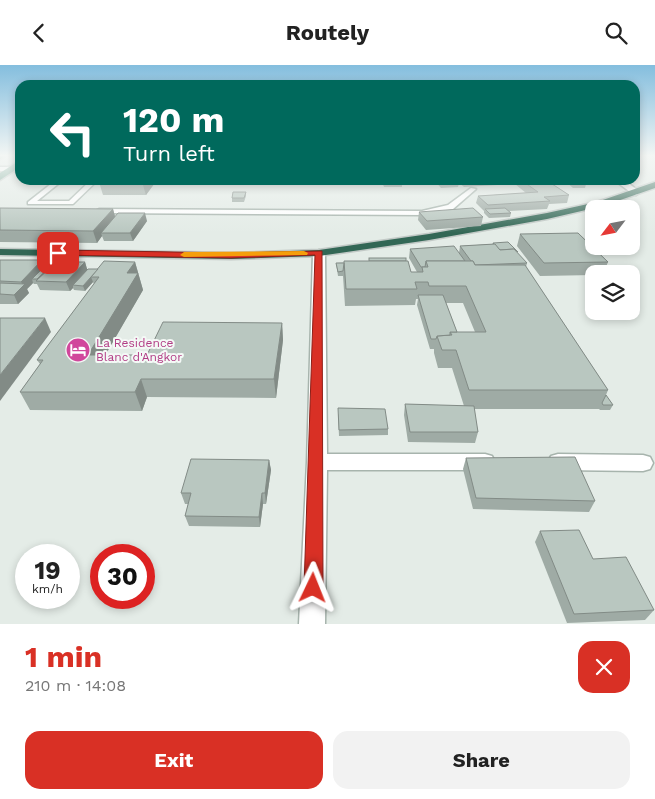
<!DOCTYPE html>
<html lang="en">
<head>
<meta charset="utf-8">
<style>
  :root { --surface:#fff; --page:#f2f2f2; --text:#222; --muted:#767676; --accent:#d93025 }
  body { margin:0; font-family:"Work Sans",sans-serif; background:var(--page); color:var(--text); height:100vh; display:flex; flex-direction:column; font-size:19px; white-space:nowrap }
  * { box-sizing:border-box; margin:0 }
  p { font-size:16px; color:var(--muted) }
  .icon { flex:none; width:28px; height:28px; fill:none; stroke:currentColor; stroke-width:2; stroke-linecap:round; stroke-linejoin:round }
  .map { position:relative; height:559px; overflow:hidden }
  .panel { display:flex; flex-direction:column; background:var(--surface); flex:1 }
  .panel>* { flex:none }
  .top-card { position:absolute; left:15px; top:15px; width:625px; height:105px; border-radius:15px; box-shadow:0 2px 8px #0003; background:#00695c; color:#fff; overflow:hidden }
  .needle { width:32px; rotate:238deg }
  .tools { position:absolute; left:585px; top:135px; display:grid; gap:10px }
  .tools a { display:grid; place-items:center; width:55px; height:55px; border-radius:10px; background:var(--surface); box-shadow:0 2px 8px #0003; font-size:25px }
  .speed { position:absolute; left:15px; top:479px; display:flex; gap:10px; font-size:25px; font-weight:700; text-align:center }
  .speed>* { display:grid; place-content:center; width:65px; height:65px; border-radius:50%; background:var(--surface); box-shadow:0 2px 8px #0003; line-height:1 }
  .speed small { font-size:12px; font-weight:400 }
  .speed .limit { border:8px solid #d22; background:#fff; color:#111 }
  .pin { position:absolute; display:grid; place-items:center; width:42px; height:42px; color:#fff; margin:-21px; border-radius:10px; box-shadow:0 2px 8px #0006 }
  .me { position:absolute; width:55px; margin:-28px; rotate:2deg; stroke-linejoin:round; filter:drop-shadow(0 0 4px #0008) }
  .turn { display:flex; align-items:center; gap:18px; height:105px; padding:0 25px; font-size:22px }
  .turn .icon { width:65px; height:65px; stroke-width:2.5 }
  .turn b { display:block; font-size:35px; line-height:42px }
  .round { display:grid; place-items:center; flex:none; width:52px; height:52px; border-radius:15px; background:var(--page) }
  .overview { display:flex; align-items:center; justify-content:space-between; height:85px; padding:0 25px }
  h1 { font-size:30px; font-weight:700; line-height:38px; color:var(--accent) }
  .action { display:flex; gap:10px; margin-top:auto; padding:10px 25px }
  .action a { flex:1; height:58px; border-radius:15px; background:var(--accent); color:#fff; font-size:20px; font-weight:700; line-height:58px; text-align:center }
  .action a+a { background:var(--page); color:var(--text) }
  header { display:flex; justify-content:space-between; align-items:center; height:65px; padding:0 25px; background:var(--surface); font-size:22px; font-weight:700 }
  .map>svg:first-child { display:block }
</style>
</head>
<body>
<header><svg class="icon" aria-label="back" viewBox="0 0 24 24"><path d="M15 5l-7 7 7 7"/></svg>Routely<svg class="icon" aria-label="search" viewBox="0 0 24 24"><circle cx="10" cy="10" r="6"/><path d="M15 15l6 6"/></svg></header>
<div class="map">
<svg width="655" height="559" viewBox="0 0 655 559">
  <rect width="100%" height="100%" fill="#e4ece7"/>
  <g fill="none" stroke-linecap="round" stroke-linejoin="round">
    <defs>
      <g id="lane">
        <rect x="0" y="102" width="20" height="4"/>
        <polygon points="56,115 63,115 37,136 69,136 91,115 98,115 73,139 28,139 28,137"/>
        <polygon points="471,123 476,124 453,144 422,150 99,148 95,146 99,144 422,146 448,140"/>
      </g>
      <g id="street">
        <polygon points="614,115 624,115 640,127 636,130 633,129"/>
        <polygon points="319,185 325,188 327,389 485,389 492,391 495,397 492,403 485,405 327,405 325,559 299,559 307,397 313,188"/>
        <polygon points="558,389 643,390 650,392 653,398 650,404 643,406 558,405 551,403 548,397 551,391"/>
      </g>
      <g id="primary">
        <polygon points="0,90 7,90 0,94"/>
        <polygon points="17,97 20,97 20,102 0,115 0,108"/>
      </g>
      <polygon id="highway" points="655,117 655,123 603,141 547,154 429,175 319,191 231,194 0,190 0,184 231,188 319,185 429,169 547,148 597,137"/>
    </defs>
    <!-- lane casing -->
    <use href="#lane" stroke="#a7b4ad" stroke-width="3"/>
    <!-- street casing -->
    <use href="#street" stroke="#a7b4ad" stroke-width="3"/>
    <!-- primary casing -->
    <use href="#primary" stroke="#c2c9c6" stroke-width="3"/>
    <!-- highway casing -->
    <use href="#highway" stroke="#c2c9c6" stroke-width="3"/>
    <!-- lane -->
    <use href="#lane" fill="#fff" fill-rule="evenodd"/>
    <!-- street -->
    <use href="#street" fill="#fff" fill-rule="evenodd"/>
    <!-- primary -->
    <use href="#primary" fill="#6b9f8b" fill-rule="evenodd"/>
    <!-- highway -->
    <use href="#highway" fill="#326755" fill-rule="evenodd"/>
  </g>
  <!-- wall -->
  <g fill="#9faba5" fill-rule="evenodd">
    <polygon points="101,115 157,115 146,130 103,130 99,117"/>
    <polygon points="382,115 400,115 402,118 402,122 384,122 382,117"/>
    <polygon points="434,115 587,115 585,123 573,123 565,116 548,116 569,130 567,138 549,139 547,144 509,146 511,148 510,152 489,153 484,148 484,146 476,138 478,131 526,128 515,119 464,122 459,118 458,122 441,123"/>
    <polygon points="246,127 246,131 244,137 232,137 232,133"/>
    <polygon points="0,143 113,144 115,152 147,156 133,176 104,176 102,171 97,178 0,177"/>
    <polygon points="419,147 483,152 481,161 426,165 418,155"/>
    <polygon points="520,169 608,197 603,209 594,209 594,210 540,211 517,181"/>
    <path d="M493 178 527 198 526 202 608 325 606 330 613 340 610 345H600L599 344H474L478 367 475 378 408 377 404 350 405 339 464 341 452 303H438L434 288V284H430L417 240 418 234H416L415 240 345 241 343 211H338L336 198 369 196V193L411 207H417L409 193 410 184 459 188 460 181 492 179ZM446 238H463L475 267H457Z"/>
    <polygon points="0,195 42,195 45,202 85,197 87,205 98,204 135,197 143,225 105,290 147,290 282,258 283,275 276,333 147,332 142,346 30,345 20,327 40,299 37,295 94,219 93,217 85,226 74,225 73,223 70,226 40,225 37,219 34,219 33,218 27,224 29,228 18,239 0,239"/>
    <polygon points="338,349 388,364 388,370 339,371"/>
    <polygon points="466,393 595,436 589,447 473,444 463,404"/>
    <polygon points="269,395 271,405 266,439 263,439 260,462 189,461 185,451 188,439 185,439 181,428"/>
    <polygon points="540,466 593,494 654,545 645,555 567,558 535,477"/>
  </g>
  <!-- shaded-wall -->
  <g fill="#828b86">
    <polygon points="144,115 157,115 146,130 142,117"/>
    <polygon points="113,144 116,155 101,168 102,171 97,178 93,166"/>
    <polygon points="145,148 147,156 133,176 130,168"/>
    <polygon points="42,195 46,204 32,214 33,218 27,224 29,228 18,239 14,230 23,221 21,217"/>
    <polygon points="85,197 88,207 73,220 73,223 70,226 66,217"/>
    <polygon points="135,197 143,225 95,308 88,290 127,208"/>
    <polygon points="91,212 93,217 85,226 83,221"/>
    <polygon points="45,253 51,267 0,336 0,310"/>
    <polygon points="282,258 283,275 276,333 274,314"/>
    <polygon points="141,314 147,332 142,346 135,327"/>
    <polygon points="269,395 271,405 266,439 265,428"/>
    <polygon points="262,428 263,439 260,462 259,452"/>
  </g>
  <!-- building -->
  <g fill="#b9c7c0" stroke="#828b86">
    <polygon points="101,115 144,115 142,117 99,117"/>
    <polygon points="383,115 400,115 402,118 384,119"/>
    <polygon points="521,115 546,115 569,130 544,132 550,136 488,140 478,131 538,127"/>
    <polygon points="233,127 246,127 244,133 232,133"/>
    <polygon points="0,143 113,144 93,166 0,165"/>
    <polygon points="473,143 483,152 427,156 419,147"/>
    <polygon points="505,143 511,148 490,149 485,144"/>
    <polygon points="118,148 145,148 130,168 101,168"/>
    <polygon points="578,168 608,197 544,198 520,169"/>
    <polygon points="508,177 518,187 514,184 500,185 493,178"/>
    <polygon points="495,179 500,185 514,184 527,198 475,200 473,196 471,196 460,181"/>
    <polygon points="454,181 465,196 426,196 425,202 421,202 410,184"/>
    <rect x="369" y="193" width="37" height="3"/>
    <polygon points="0,195 42,195 21,217 0,216"/>
    <polygon points="104,196 135,197 127,208 138,208 88,290 147,290 163,257 282,258 274,314 141,314 135,327 20,327 43,295 37,295 99,212 91,212"/>
    <polygon points="344,196 408,196 411,207 423,207 422,202 428,202 426,196 473,196 475,200 525,200 608,325 469,325 456,285 442,285 437,271 452,270 450,267 486,267 466,221 429,221 428,217 415,217 417,224 346,224"/>
    <polygon points="56,197 85,197 66,217 36,216"/>
    <polygon points="336,198 344,198 343,206 338,207"/>
    <polygon points="45,201 51,201 37,214 32,214"/>
    <polygon points="88,204 98,204 83,221 73,220"/>
    <polygon points="0,218 25,219 14,230 0,229"/>
    <polygon points="418,230 443,230 457,267 450,267 450,270 437,271 436,274 431,274"/>
    <polygon points="0,253 45,253 0,310"/>
    <polygon points="606,330 613,340 603,340 602,338"/>
    <polygon points="405,339 474,341 478,367 410,367"/>
    <polygon points="338,343 385,344 388,364 339,365"/>
    <polygon points="575,392 595,436 476,433 466,393"/>
    <polygon points="191,394 269,395 265,428 262,428 259,452 185,451 191,428 181,428"/>
    <polygon points="579,465 593,494 626,492 654,545 574,549 540,466"/>
  </g>
  <!-- sky -->
  <linearGradient id="sky" x2="0" y2="1"><stop stop-color="#84bede"/><stop offset="0.54" stop-color="#f3f6f4"/><stop offset="1" stop-color="#f3f6f4" stop-opacity="0"/></linearGradient>
  <rect width="655" height="168" fill="url(#sky)"/>
  <!-- route -->
  <polygon fill="#d93025" stroke="#8d1f18" points="58,185 231,188 322,186 323,523 320,529 313,532 307,529 304,523 315,190 231,193 55,190 54,188"/>
  <!-- slow -->
  <polygon fill="#f59e0b" points="304,186 308,188 307,190 184,192 180,190 184,187"/>
  <!-- icons -->
  <defs>
    <symbol id="hotel-disc" viewBox="-11 -11 22 22"><circle r="9.5" fill="#d1479c" stroke="#f4f9f6"/><path d="M-6-4.5h1.5V1H6V5H4.5V3h-9V5H-6ZM-4 0a1.8 1.8 0 1 1 3.6 0ZM.5 0V-2.5h3Q6-2.5 6 0Z" fill="#fff"/></symbol>
  </defs>
  <g fill-rule="evenodd">
    <use href="#hotel-disc" x="64" y="271" width="28" height="28"/>
  </g>
  <g text-anchor="middle" dominant-baseline="central" stroke-width="4" stroke-linejoin="round" paint-order="stroke">
    <!-- hotel labels -->
    <g font-size="12" fill="#b23c85" stroke="#f4f9f6" text-anchor="start">
      <text x="96" y="278">La Residence<tspan x="96" dy="14">Blanc d'Angkor</tspan></text>
    </g>
  </g>
</svg>
<div class="tools">
<a><svg class="needle" viewBox="-14 -14 28 28"><path d="M0-13l5 13h-10z" fill="#e53935"/><path d="M0 13l5-13h-10z" fill="#767676"/></svg></a>
<a><svg class="icon" aria-label="layers" viewBox="0 0 24 24"><path d="M12 4l9 5-9 5-9-5zM3 14l9 5 9-5"/></svg></a>
</div>
<div class="speed"><div>19<small>km/h</small></div><div class="limit">30</div></div>
<div class="pin" style="left:58px;top:188px;background:#d93025"><svg class="icon" aria-label="arrive" viewBox="0 0 24 24"><path d="M6 21V4h12l-3 4 3 4H6"/></svg></div>
<svg class="me" style="left:313px;top:523px" viewBox="-20 -20 40 40"><path d="M0-17L14 15 0 8-14 15z" fill="#d93025" stroke="#fff" stroke-width="4"/></svg>
<div class="top-card">
<div class="turn"><svg class="icon" aria-label="left" viewBox="0 0 24 24"><path d="M17 20v-9H6M10 6l-5 5 5 5"/></svg><div><b>120 m</b>Turn left</div></div>
</div>
</div>
<section class="panel">
<div class="overview"><div><h1>1 min</h1><p>210 m · 14:08</p></div><a class="round" style="background:#d93025;color:#fff"><svg class="icon" aria-label="close" viewBox="0 0 24 24"><path d="M6 6l12 12M18 6L6 18"/></svg></a></div>
<div class="action"><a>Exit</a><a>Share</a></div>
</section>
</body>
</html>
